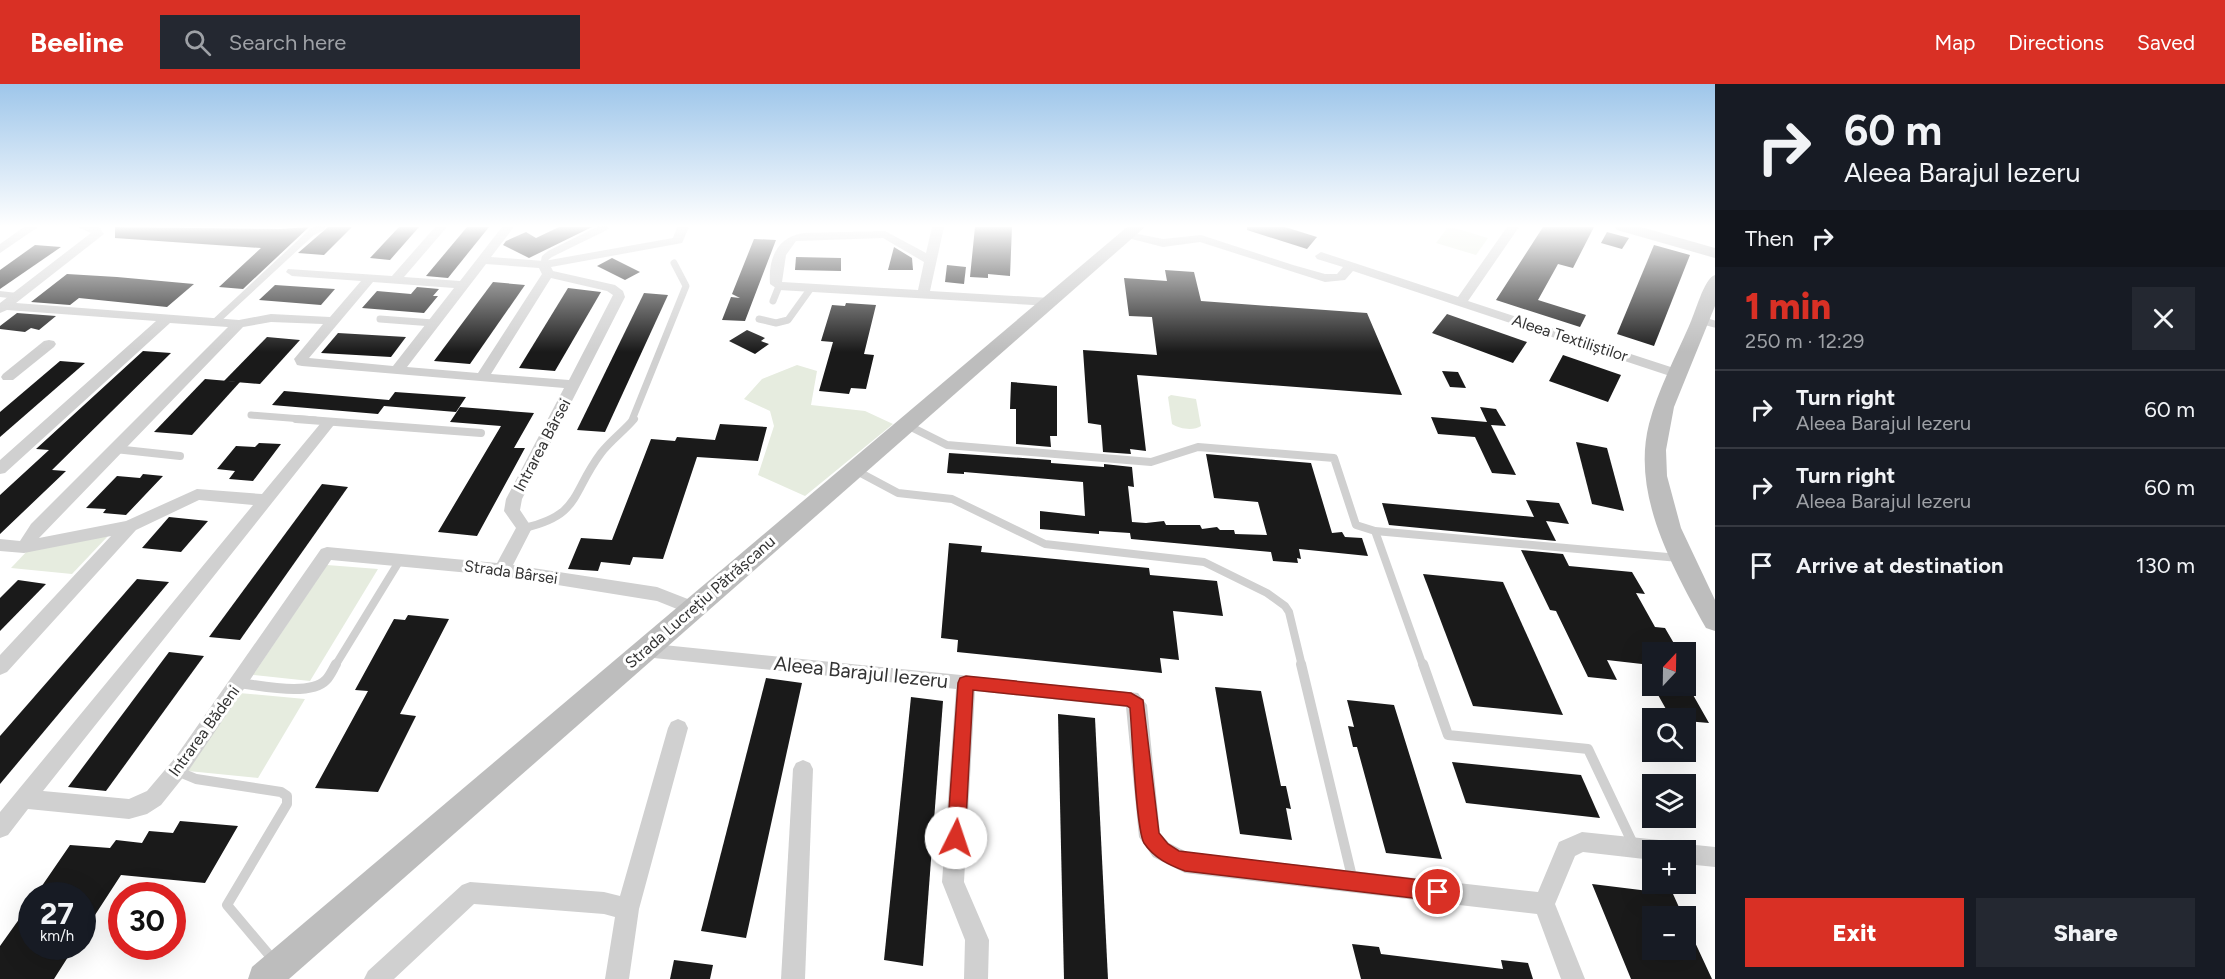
<!DOCTYPE html>
<html lang="en">
<head>
<meta charset="utf-8">
<style>
  :root { --surface:#171b24; --page:#242831; --text:#f1f3f6; --muted:#9ea1a6; --line:#363941; --accent:#d93025 }
  body { margin:0; font-family:Figtree,sans-serif; background:var(--page); color:var(--text); height:100vh; display:flex; flex-direction:column; font-size:22px; white-space:nowrap }
  * { box-sizing:border-box; margin:0 }
  p { font-size:20px; color:var(--muted) }
  .icon { flex:none; width:33px; height:33px; fill:none; stroke:currentColor; stroke-width:2; stroke-linecap:round; stroke-linejoin:round }
  .map { position:relative; flex:1; overflow:hidden }
  .panel { display:flex; flex-direction:column; background:var(--surface); width:510px }
  .panel>* { flex:none }
  .hud { background:#171b24; color:var(--text); overflow:hidden }
  .needle { width:39px; rotate:22deg }
  .buttons { position:absolute; left:1642px; top:558px; display:grid; gap:12px }
  .buttons a { display:grid; place-items:center; width:54px; height:54px; border-radius:0px; background:var(--surface); box-shadow:0 6px 24px #0002; font-size:30px }
  .speed { position:absolute; left:18px; top:798px; display:flex; gap:12px; font-size:30px; font-weight:700; text-align:center }
  .speed>* { display:grid; place-content:center; width:78px; height:78px; border-radius:50%; background:var(--surface); box-shadow:0 6px 24px #0002; line-height:1 }
  .speed small { font-size:15px; font-weight:400 }
  .speed .limit { border:9px solid #d22; background:#fff; color:#111 }
  .pin { position:absolute; display:grid; place-items:center; width:51px; height:51px; color:#fff; margin:-26px; border:3px solid #fff; border-radius:50%; box-shadow:0 2px 6px #0007 }
  .me { position:absolute; width:66px; margin:-33px; rotate:4deg; stroke-linejoin:round; filter:drop-shadow(0 0 4px #0008) }
  .turn { display:flex; align-items:center; gap:21px; height:126px; padding:0 30px; font-size:27px }
  .turn .icon { width:78px; height:78px; stroke-width:2.5 }
  .turn b { display:block; font-size:42px; line-height:51px }
  .then { display:flex; align-items:center; height:57px; padding:0 30px; background:#0003; gap:12px; font-size:22px }
  .round { display:grid; place-items:center; flex:none; width:63px; height:63px; border-radius:0px; background:var(--page) }
  .overview { display:flex; align-items:center; justify-content:space-between; height:102px; padding:0 30px }
  h1 { font-size:36px; font-weight:800; line-height:45px; color:var(--accent) }
  .cta { display:flex; gap:12px; margin-top:auto; padding:12px 30px }
  .cta a { flex:1; height:69px; border-radius:0px; background:var(--accent); color:#fff; font-size:24px; font-weight:800; line-height:69px; text-align:center }
  .cta a+a { background:var(--page); color:var(--text) }
  ul { padding:0; list-style:none }
  li { display:flex; align-items:center; gap:18px; height:78px; padding:0 30px; border-top:2px solid var(--line) }
  li div { flex:1 }
  li b { display:block; font-size:22px }
  li em { font-style:normal }
  header { display:flex; align-items:center; gap:36px; box-sizing:border-box; height:84px; padding:0 30px; background:var(--accent); color:#fff }
  header strong { font-size:28px }
  nav { display:flex; gap:33px; margin-inline-start:auto; font-size:21px }
  .search { width:420px; height:54px; background:var(--page); display:flex; align-items:center; gap:15px; box-sizing:border-box; padding:0 21px; border-radius:0px; color:var(--muted); font-size:22px }
  main { display:flex; flex:1; min-height:0 }
  .map>svg:first-child { display:block }
</style>
</head>
<body>
<header>
<strong>Beeline</strong>
<div class="search"><svg class="icon" aria-label="search" viewBox="0 0 24 24"><circle cx="10" cy="10" r="6"/><path d="M15 15l6 6"/></svg>Search here</div>
<nav><a>Map</a><a>Directions</a><a>Saved</a></nav>
</header>
<main>
<div class="map">
<svg width="1715" height="895" viewBox="0 0 1715 895">
  <rect width="100%" height="100%" fill="#fff"/>
  <!-- green -->
  <g fill="#e6ecdf">
    <polygon points="1448,143 1451,143 1488,154 1476,171 1436,159"/>
    <polygon points="797,281 817,287 811,321 865,327 893,340 805,412 758,391 774,342 770,327 744,315 762,295"/>
    <path d="M1171 311 1196 315 1201 342C1194 347 1179 345 1172 340L1168 313Z"/>
    <polygon points="108,452 72,490 11,484 30,464"/>
    <polygon points="327,481 378,485 310,597 253,591"/>
    <polygon points="239,609 305,615 258,694 188,687"/>
  </g>
  <!-- building -->
  <g fill="#1a1a1a">
    <polygon points="115,143 281,145 309,143 243,205 219,203 261,164 115,154"/>
    <polygon points="328,143 352,143 324,171 298,169"/>
    <polygon points="399,143 419,143 390,176 370,174"/>
    <polygon points="467,143 489,143 448,194 426,192"/>
    <polygon points="559,143 592,143 529,174 503,161 506,157 526,148 536,154"/>
    <polygon points="975,143 1012,143 1010,192 988,190 988,194 970,193"/>
    <polygon points="1247,143 1285,143 1317,153 1307,165 1247,146"/>
    <polygon points="1543,143 1594,143 1573,184 1558,180 1538,216 1586,231 1580,243 1496,216"/>
    <polygon points="1607,148 1629,154 1622,165 1601,159"/>
    <polygon points="754,155 776,156 745,237 722,236 731,213 740,214 732,210"/>
    <polygon points="35,161 61,163 0,205 0,186"/>
    <polygon points="1654,161 1690,171 1654,262 1617,250"/>
    <polygon points="894,163 912,174 913,186 888,186"/>
    <polygon points="796,173 841,174 841,187 795,186"/>
    <polygon points="612,174 640,188 625,196 597,182"/>
    <polygon points="947,181 966,183 964,200 945,198"/>
    <polygon points="1165,186 1194,188 1201,217 1367,229 1402,311 1137,291 1146,367 1130,365 1131,370 1103,368 1101,341 1088,339 1083,266 1157,271 1152,233 1129,232 1124,194 1167,197"/>
    <polygon points="67,190 117,193 194,200 167,223 79,214 70,221 31,218"/>
    <polygon points="493,198 525,201 470,280 434,277"/>
    <polygon points="275,201 335,205 321,221 259,216"/>
    <polygon points="417,203 439,205 433,212 438,212 424,229 362,224 377,207 411,210"/>
    <polygon points="568,204 601,208 555,287 519,284"/>
    <polygon points="644,209 668,211 605,348 577,346"/>
    <polygon points="846,219 876,221 864,270 874,271 866,305 851,304 849,310 819,307 833,258 821,257 832,221 845,222"/>
    <polygon points="17,229 56,232 39,246 31,244 25,248 0,245 0,242"/>
    <polygon points="1447,230 1527,258 1513,279 1432,249"/>
    <polygon points="747,246 765,254 761,257 769,260 755,270 729,257"/>
    <polygon points="338,249 406,253 391,273 321,269"/>
    <polygon points="267,253 300,256 260,300 224,297"/>
    <polygon points="143,267 171,269 52,386 66,387 0,450 0,411 49,366 36,365"/>
    <polygon points="1563,271 1621,291 1608,318 1549,297"/>
    <polygon points="60,277 85,279 0,353 0,328"/>
    <polygon points="1442,287 1458,288 1466,304 1450,303"/>
    <polygon points="205,295 240,298 192,351 154,348"/>
    <polygon points="1011,298 1057,302 1057,352 1050,352 1051,363 1016,360 1016,325 1010,325"/>
    <polygon points="284,307 389,316 395,308 466,313 456,328 384,322 378,330 272,321"/>
    <polygon points="460,323 534,329 514,364 525,364 477,452 438,448 501,342 450,338"/>
    <polygon points="1480,323 1496,325 1506,342 1491,341 1516,391 1492,389 1475,353 1438,350 1431,333 1487,338"/>
    <polygon points="720,340 767,343 758,377 697,373 663,475 633,473 630,481 601,478 598,487 568,485 581,454 612,456 651,355 675,357 677,353 715,356"/>
    <polygon points="1576,358 1607,364 1624,427 1592,420"/>
    <polygon points="259,359 281,360 253,397 229,395 235,387 217,385 236,362 255,363"/>
    <polygon points="949,369 1051,376 1051,379 1104,383 1104,380 1132,383 1134,403 1128,402 1132,438 1146,439 1164,437 1166,441 1200,441 1202,445 1217,443 1220,446 1234,446 1235,450 1267,451 1258,418 1214,414 1206,370 1311,379 1332,449 1342,448 1345,453 1362,454 1368,472 1299,465 1301,475 1297,474 1298,479 1273,477 1271,468 1131,455 1130,449 1099,447 1099,450 1040,445 1040,427 1085,432 1083,398 964,388 964,390 947,389"/>
    <polygon points="143,390 163,392 126,431 103,429 106,425 86,424 117,392 140,394"/>
    <polygon points="322,400 348,403 240,556 209,553"/>
    <polygon points="1526,416 1559,419 1569,440 1546,437 1556,457 1389,441 1382,419 1534,433"/>
    <polygon points="169,433 208,437 181,468 142,464"/>
    <polygon points="949,459 982,462 981,468 1149,484 1150,491 1217,497 1223,532 1173,527 1179,576 1160,574 1162,589 957,568 958,556 941,554"/>
    <polygon points="1521,466 1563,470 1569,482 1632,488 1645,510 1636,509 1655,543 1665,544 1679,568 1653,568 1653,601 1642,580 1607,576 1617,596 1588,593 1556,527 1550,526"/>
    <polygon points="1423,490 1503,498 1563,631 1473,622"/>
    <polygon points="137,495 169,498 0,700 0,652"/>
    <polygon points="18,496 46,500 0,547 0,514"/>
    <polygon points="408,531 449,535 400,630 416,632 378,708 315,704 368,607 355,606 394,535 405,536"/>
    <polygon points="169,568 204,572 106,707 68,703"/>
    <polygon points="766,594 802,599 746,854 701,847"/>
    <polygon points="1653,602 1688,602 1709,639 1686,637 1686,634 1671,634"/>
    <polygon points="1215,603 1261,607 1281,702 1286,702 1291,725 1286,724 1292,756 1240,750"/>
    <polygon points="911,613 943,617 923,882 884,876"/>
    <polygon points="1347,616 1394,621 1442,775 1386,769 1357,663 1353,663 1348,642 1354,643"/>
    <polygon points="1058,630 1095,634 1108,895 1064,895"/>
    <polygon points="1452,678 1581,691 1600,734 1466,719"/>
    <polygon points="180,737 238,742 205,799 121,791 82,851 82,812 35,812 70,761 110,764 116,756 142,759 149,747 173,749"/>
    <polygon points="1592,800 1673,810 1683,832 1653,832 1653,866 1686,866 1686,839 1712,895 1631,895"/>
    <polygon points="32,817 32,862 75,862 54,895 0,895 0,862"/>
    <polygon points="1352,860 1379,863 1381,870 1503,885 1501,876 1528,879 1533,895 1361,895"/>
    <polygon points="674,876 713,881 710,895 670,895"/>
  </g>
  <g fill="none" stroke-linecap="round" stroke-linejoin="round">
    <!-- service-far2 -->
    <g stroke="#d0d0d0" stroke-width="7">
      <polyline points="544,181 545,174 550,170 605,143"/>
      <polyline points="773,217 779,202"/>
      <polyline points="380,235 433,239"/>
      <polyline points="759,235 776,239 788,236 811,204"/>
      <polyline points="1700,236 1715,240"/>
      <polyline points="215,238 312,148 322,143"/>
      <polyline points="251,331 315,336"/>
      <polyline points="632,336 686,202 674,179"/>
    </g>
    <!-- service-far1 -->
    <g stroke="#d0d0d0" stroke-width="8">
      <polyline points="296,335 481,349"/>
      <polyline points="907,341 947,361 1151,378 1198,363 1334,374 1356,441 1375,447 1679,474"/>
      <polyline points="115,365 180,372"/>
      <polyline points="855,386 898,409 952,415 1045,460 1204,478 1267,509 1285,522 1289,528 1302,582"/>
      <path d="M524 444C581 431 571 409 601 369 611 356 624 347 634 335"/>
      <polyline points="1375,447 1423,582"/>
      <polyline points="335,582 400,476"/>
    </g>
    <!-- service -->
    <g stroke="#d0d0d0" stroke-width="10">
      <polyline points="1301,580 1353,797"/>
      <polyline points="1423,580 1448,651 1588,665 1634,762"/>
      <path d="M238 599C259 601 310 613 326 596 330 592 333 585 336 580"/>
      <polyline points="182,680 184,690 196,695 281,708 287,712 287,720 227,821 275,878"/>
    </g>
    <!-- pedestrian -->
    <polygon fill="#d0d0d0" fill-rule="evenodd" points="0,207 17,209 22,212 17,215 0,213"/>
    <!-- minor -->
    <g fill="#d0d0d0" fill-rule="evenodd">
      <polygon points="24,143 38,143 0,169 0,160"/>
      <path d="M78 143H99L104 150 16 219 239 236 271 230 330 233 361 197 292 192 286 188 288 185 392 192 435 143H447L404 193 460 197 502 143H514L491 173 544 177 673 154 677 143H689L682 159 551 183 553 187 615 201 623 207 625 213 522 415 520 426 532 444 513 481 657 503 698 519 701 524 698 529 692 531 657 517 502 492 331 476 189 686 161 721 147 730 129 735 28 725 8 751 0 754V728L253 421 199 416 136 446 7 588 0 591V571L111 452 24 469 0 467V455L20 457 31 440 228 243 170 239 5 389 0 390V376L156 237 7 226 0 229V219L91 149ZM486 180 539 184 542 190 478 289 407 283ZM551 194 607 207 613 211 569 296 491 290ZM373 198 454 204 393 282 309 274ZM271 238 323 240 294 275 297 281 302 282 564 304 506 415 504 427 516 444 497 479 327 463 321 465 175 674 147 707 129 715 43 707 337 337 335 334H325L262 410 197 405 126 437 39 454 243 243Z"/>
      <path d="M932 143H944L930 207 1050 214 1056 218 1050 222 779 206 770 200C768 175 777 153 803 149L885 147 926 169ZM883 154 924 178 918 206 782 198 786 171 796 157Z"/>
      <polygon points="1507,143 1519,143 1468,217 1683,287 1685,290 1683,293 1673,293 1353,187 1345,196 1325,198 1200,158 1163,163 1124,153 1122,151 1128,148 1163,155 1201,151 1293,181 1325,190 1337,190 1343,183 1317,175 1315,172 1321,168 1458,213"/>
      <polygon points="49,256 54,257 56,260 54,263 13,296 3,296 1,293 3,290 44,257"/>
      <polygon points="644,559 1138,609 1147,621 1160,749 1169,759 1187,768 1538,808 1559,758 1582,748 1659,756 1667,759 1670,766 1653,766 1653,776 1583,768 1575,772 1555,820 1585,895 1561,895 1537,830 1185,789 1153,773 1139,753 1126,623 975,607 964,798 989,856 988,895 964,895 965,856 942,798 956,605 644,573 637,571 635,566 637,561"/>
      <polygon points="678,635 685,638 688,644 639,825 629,895 605,895 615,833 604,830 474,820 394,895 364,895 368,887 462,801 470,798 604,808 620,812 668,644 671,638"/>
      <polygon points="803,676 810,679 813,685 805,895 781,895 793,685 796,679"/>
      <polygon points="1686,760 1715,763 1715,783 1686,780 1686,766 1677,766 1678,763"/>
    </g>
    <!-- secondary -->
    <g fill="#bdbdbd" fill-rule="evenodd">
      <polygon points="1127,143 1145,143 289,895 248,895 252,883"/>
      <polygon points="1615,143 1641,143 1715,164 1715,174 1617,146"/>
      <path d="M1715 191V222L1674 323 1666 366 1667 392 1681 444 1715 516V547L1706 544C1673 484 1631 411 1649 340 1658 306 1675 274 1689 242 1695 230 1704 194 1715 191Z"/>
    </g>
  </g>
  <!-- sky -->
  <linearGradient id="sky" x2="0" y2="1"><stop stop-color="#9ec6ea"/><stop offset="0.53" stop-color="#fff"/><stop offset="1" stop-color="#fff" stop-opacity="0"/></linearGradient>
  <rect width="1715" height="268" fill="url(#sky)"/>
  <!-- route -->
  <path fill="#d93025" stroke="#8d1f18" stroke-width="1.5" d="M966 592 1131 609 1143 616 1159 749 1168 760 1179 767 1438 798 1445 801 1447 808 1445 814 1438 817 1185 787C1169 781 1154 774 1144 759 1136 746 1132 646 1130 624L1127 622 973 606 965 754 962 760 956 762 949 760 947 754 958 599 960 594Z"/>
  <g text-anchor="middle" dominant-baseline="central" stroke-width="6" stroke-linejoin="round" paint-order="stroke">
    <!-- street labels -->
    <g font-size="16" fill="#333" stroke="#fff">
      <text transform="translate(1570 254) rotate(18)">Aleea Textiliștilor</text>
      <text transform="translate(542 361) rotate(-62)">Intrarea Bârsei</text>
      <text transform="translate(511 488) rotate(8)">Strada Bârsei</text>
      <text transform="translate(700 518) rotate(-41)">Strada Lucrețiu Pătrășcanu</text>
      <text transform="translate(204 647) rotate(-54)">Intrarea Bădeni</text>
    </g>
    <!-- near-street labels -->
    <g font-size="20" fill="#333" stroke="#fff">
      <text transform="translate(861 588) rotate(6)">Aleea Barajul Iezeru</text>
    </g>
  </g>
</svg>
<div class="buttons">
<a><svg class="needle" viewBox="-14 -14 28 28"><path d="M0-13l5 13h-10z" fill="#e53935"/><path d="M0 13l5-13h-10z" fill="#9ea1a6"/></svg></a>
<a><svg class="icon" aria-label="search" viewBox="0 0 24 24"><circle cx="10" cy="10" r="6"/><path d="M15 15l6 6"/></svg></a>
<a><svg class="icon" aria-label="layers" viewBox="0 0 24 24"><path d="M12 4l9 5-9 5-9-5zM3 14l9 5 9-5"/></svg></a>
<a>+</a>
<a>−</a>
</div>
<div class="speed"><div>27<small>km/h</small></div><div class="limit">30</div></div>
<div class="pin" style="left:1438px;top:808px;background:#d93025"><svg class="icon" aria-label="arrive" viewBox="0 0 24 24"><path d="M6 21V4h12l-3 4 3 4H6"/></svg></div>
<svg class="me" style="left:956px;top:754px" viewBox="-20 -20 40 40"><circle r="19" fill="#fff"/><path d="M0-13L10 11 0 6-10 11z" fill="#d93025"/></svg>
</div>
<section class="panel">
<div class="hud">
<div class="turn"><svg class="icon" aria-label="right" viewBox="0 0 24 24"><path d="M7 20v-9h11M14 6l5 5-5 5"/></svg><div><b>60 m</b>Aleea Barajul Iezeru</div></div>
<div class="then">Then<svg class="icon" aria-label="right" viewBox="0 0 24 24"><path d="M7 20v-9h11M14 6l5 5-5 5"/></svg></div>
</div>
<div class="overview"><div><h1>1 min</h1><p>250 m · 12:29</p></div><a class="round"><svg class="icon" aria-label="close" viewBox="0 0 24 24"><path d="M6 6l12 12M18 6L6 18"/></svg></a></div>
<ul>
<li><svg class="icon" aria-label="right" viewBox="0 0 24 24"><path d="M7 20v-9h11M14 6l5 5-5 5"/></svg><div><b>Turn right</b><p>Aleea Barajul Iezeru</p></div><em>60 m</em></li>
<li><svg class="icon" aria-label="right" viewBox="0 0 24 24"><path d="M7 20v-9h11M14 6l5 5-5 5"/></svg><div><b>Turn right</b><p>Aleea Barajul Iezeru</p></div><em>60 m</em></li>
<li><svg class="icon" aria-label="arrive" viewBox="0 0 24 24"><path d="M6 21V4h12l-3 4 3 4H6"/></svg><div><b>Arrive at destination</b></div><em>130 m</em></li>
</ul>
<div class="cta"><a>Exit</a><a>Share</a></div>
</section>
</main>
</body>
</html>
